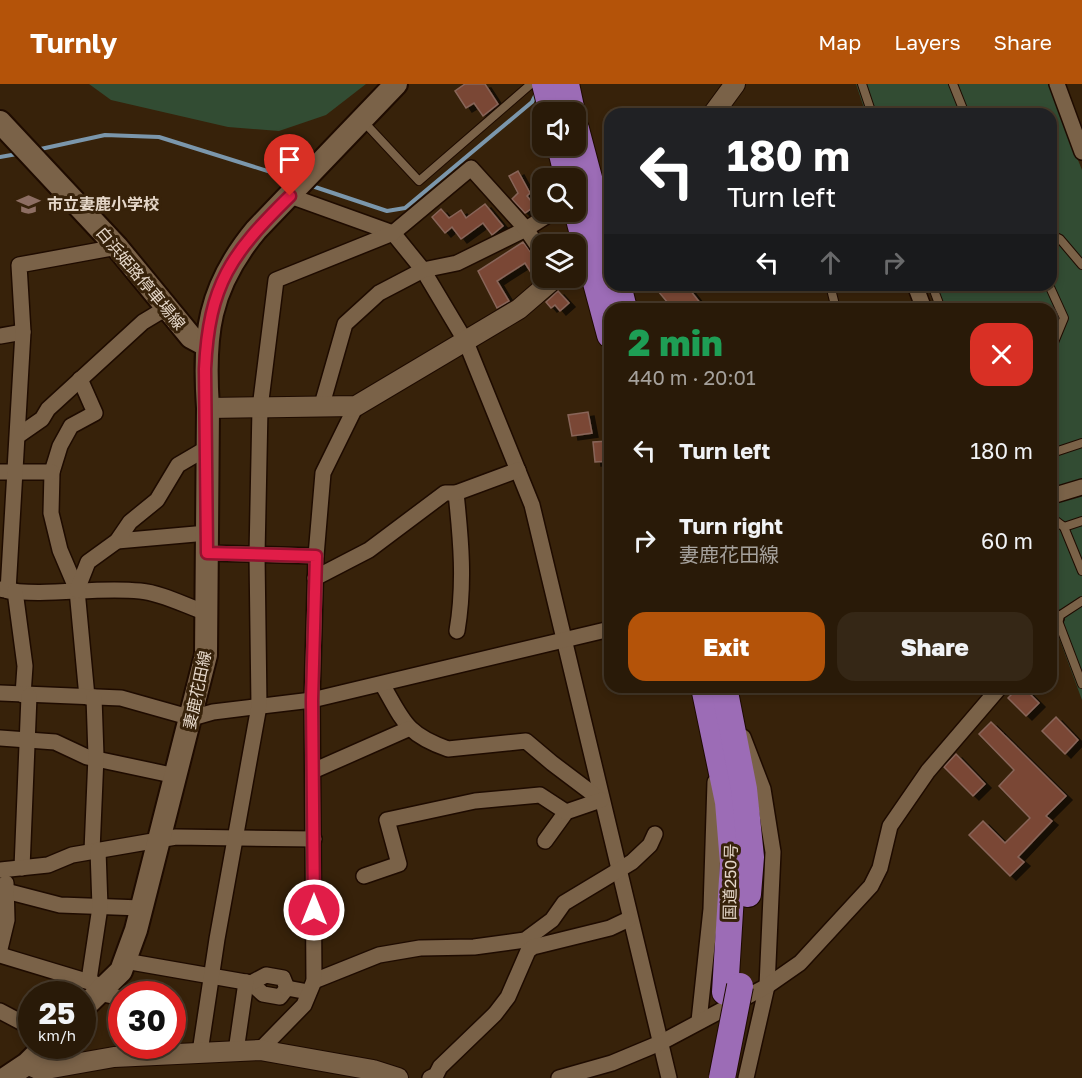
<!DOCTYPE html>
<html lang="en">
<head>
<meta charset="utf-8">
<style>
  :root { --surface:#291a08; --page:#352716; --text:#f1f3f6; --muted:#a5a19c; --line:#453829; --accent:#b45309 }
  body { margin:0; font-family:"Golos Text","Noto Sans JP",sans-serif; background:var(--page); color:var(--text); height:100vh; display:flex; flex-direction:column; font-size:22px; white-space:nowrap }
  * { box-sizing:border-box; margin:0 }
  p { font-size:20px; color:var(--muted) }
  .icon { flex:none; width:33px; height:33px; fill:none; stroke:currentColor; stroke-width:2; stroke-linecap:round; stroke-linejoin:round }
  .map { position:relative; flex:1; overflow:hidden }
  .details { position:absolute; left:604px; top:219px; width:453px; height:390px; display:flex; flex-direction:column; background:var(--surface); border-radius:18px; box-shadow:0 3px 9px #0003,0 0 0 2px var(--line) }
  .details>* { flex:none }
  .hud { position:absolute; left:604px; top:24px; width:453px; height:183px; border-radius:18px; box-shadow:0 3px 9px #0003,0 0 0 2px var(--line); background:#202124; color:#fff; overflow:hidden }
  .buttons { position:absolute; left:532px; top:18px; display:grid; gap:12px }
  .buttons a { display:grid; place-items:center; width:54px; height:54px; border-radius:12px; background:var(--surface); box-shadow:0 3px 9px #0003,0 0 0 2px var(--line); font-size:30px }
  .speed { position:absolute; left:18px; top:897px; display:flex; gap:12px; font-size:30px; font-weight:700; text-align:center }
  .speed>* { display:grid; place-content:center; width:78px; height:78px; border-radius:50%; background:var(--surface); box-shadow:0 3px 9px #0003,0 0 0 2px var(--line); line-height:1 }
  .speed small { font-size:15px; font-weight:400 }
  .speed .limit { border:9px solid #d22; background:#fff; color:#111 }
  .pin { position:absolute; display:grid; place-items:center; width:51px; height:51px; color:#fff; margin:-62px -26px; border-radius:50% 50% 50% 0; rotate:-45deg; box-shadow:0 0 6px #0007 }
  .pin .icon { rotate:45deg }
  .me { position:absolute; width:66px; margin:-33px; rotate:0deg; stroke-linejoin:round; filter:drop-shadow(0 0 4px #0008) }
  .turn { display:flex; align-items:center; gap:21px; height:126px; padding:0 24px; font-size:27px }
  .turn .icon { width:78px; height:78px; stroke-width:2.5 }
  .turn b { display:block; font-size:42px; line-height:51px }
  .lanes { display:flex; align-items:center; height:57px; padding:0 24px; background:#0003; justify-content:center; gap:30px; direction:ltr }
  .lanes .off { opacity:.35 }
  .round { display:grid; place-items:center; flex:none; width:63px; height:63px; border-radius:18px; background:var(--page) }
  .headline { display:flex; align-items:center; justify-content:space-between; height:102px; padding:0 24px }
  h1 { font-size:36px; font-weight:800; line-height:45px; color:#1e9e55 }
  .cta { display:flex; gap:12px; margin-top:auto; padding:12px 24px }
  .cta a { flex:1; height:69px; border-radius:18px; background:var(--accent); color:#fff; font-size:24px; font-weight:800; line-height:69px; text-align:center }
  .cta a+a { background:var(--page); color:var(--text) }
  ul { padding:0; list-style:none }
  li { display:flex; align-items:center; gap:18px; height:90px; padding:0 24px }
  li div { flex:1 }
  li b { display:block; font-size:22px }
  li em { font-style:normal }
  header { display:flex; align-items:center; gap:36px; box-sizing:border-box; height:84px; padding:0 30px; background:var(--accent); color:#fff }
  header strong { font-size:28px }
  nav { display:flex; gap:33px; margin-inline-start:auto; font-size:21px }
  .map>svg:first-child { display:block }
</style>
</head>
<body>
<header>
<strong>Turnly</strong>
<nav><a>Map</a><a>Layers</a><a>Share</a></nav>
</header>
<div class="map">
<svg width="1082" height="994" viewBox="0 0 1082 994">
  <defs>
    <filter id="shadow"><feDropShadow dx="6" dy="4" stdDeviation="0" flood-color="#0009"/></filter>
  </defs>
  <rect width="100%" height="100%" fill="#37220a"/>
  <!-- green -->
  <g fill="#324c33">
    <polygon points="89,0 366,0 326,31 279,47 228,43 111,16"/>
    <polygon points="856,0 1048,0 1082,86 1082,616 1052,535 1052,225 936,225 927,201 1052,201 1052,30 866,30"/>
  </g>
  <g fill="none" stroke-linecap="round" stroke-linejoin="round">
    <!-- stream -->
    <g stroke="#7b97ac" stroke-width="4">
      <polyline points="36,66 105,51 159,53 293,95"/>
      <polyline points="0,73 17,70"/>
      <polyline points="309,101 387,127 405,124 532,18 537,8"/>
    </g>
  </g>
  <!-- building -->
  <g fill="#7a4736" stroke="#886559" stroke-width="1.5" filter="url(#shadow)">
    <polygon points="465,0 485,0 498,20 483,32 474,19 466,24 455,7"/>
    <polygon points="518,87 530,109 527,112 535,122 525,129 512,115 518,109 509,92"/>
    <polygon points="485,120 503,142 492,151 483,139 461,155 452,143 445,149 432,133 441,125 449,134 461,126 466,134"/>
    <polygon points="523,158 543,184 543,188 535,195 525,179 497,197 509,217 497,224 478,187"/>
    <polygon points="653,201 686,201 705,225 673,225"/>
    <polygon points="558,207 569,219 560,227 555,221 551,224 546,218"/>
    <polygon points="588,328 592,349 572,352 568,331"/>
    <polygon points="609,357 610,377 595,378 593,358"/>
    <polygon points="1019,603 1023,603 1039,619 1026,632 1008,614"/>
    <polygon points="1056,633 1078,656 1065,670 1042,647"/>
    <polygon points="991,638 1066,712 1046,732 1052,737 1018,773 1024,778 1010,792 969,751 983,737 1005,759 1030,734 999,702 1014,686 979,650"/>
    <polygon points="956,670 985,700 973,712 944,683"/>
  </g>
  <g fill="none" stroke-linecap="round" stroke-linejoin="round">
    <defs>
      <g id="service">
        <polyline points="862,0 872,30"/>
        <polyline points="953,0 965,30"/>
        <polyline points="364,38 419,97 531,0"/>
        <polyline points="1052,151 1060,155 1082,181"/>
        <polyline points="830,201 836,225"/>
        <polyline points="932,201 941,225"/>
        <polyline points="1049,201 1064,234 1052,263"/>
        <polyline points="1052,369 1082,359"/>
        <polyline points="1052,434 1064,443 1082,487"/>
        <polyline points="1064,443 1082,437"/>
        <polyline points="1052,521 1082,600"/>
        <polyline points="1056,534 1082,517"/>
      </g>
      <g id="minor">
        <polyline points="1057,0 1082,68"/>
        <polyline points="290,112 393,149 423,186 466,258 532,421 669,994"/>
        <polyline points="915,201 924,225"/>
        <polyline points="0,252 23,248"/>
        <polyline points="80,295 95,329 71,342 60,362 52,388 51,429 60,466 77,506 87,613"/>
        <polyline points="321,324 345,240 379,209 423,186 457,179 526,145 553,128"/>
        <polyline points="19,351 42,335 48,325 143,238 168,223"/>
        <polyline points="0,388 52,388"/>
        <path d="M456 409C461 456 465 500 457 547"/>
        <polyline points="1052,412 1082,403"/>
        <polyline points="117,457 207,449"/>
        <polyline points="207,469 316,472"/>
        <polyline points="315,494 369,466 445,409 456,409 518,386"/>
        <path d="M0 505C46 514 93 502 140 507 162 509 186 522 207 529"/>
        <polyline points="77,506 88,478 117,457 130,438 157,416 178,381 207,364"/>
        <polyline points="8,507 23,248 19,181 117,163"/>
        <polyline points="15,507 25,582 23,611"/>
        <polyline points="1052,540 1056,534"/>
        <path d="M382 600C403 636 405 650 448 665L526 657 552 679 601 716"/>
        <polyline points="0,609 121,614 192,634 213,628 312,616 610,545"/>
        <polyline points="743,653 763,705 773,768 767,902 746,994"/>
        <polyline points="0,654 55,658 87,673 176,692"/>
        <polyline points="313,687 408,645"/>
        <polyline points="545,757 566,728 601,716"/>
        <polyline points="92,767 96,672 94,613"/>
        <polyline points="22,784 29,612"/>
        <polyline points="0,786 48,781 72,771 176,753 314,755"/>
        <polyline points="364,792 399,780 387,736 475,717 540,711 566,728"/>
        <polyline points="6,807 60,821 141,824"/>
        <polyline points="0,865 7,836 6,799"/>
        <polyline points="0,871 96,900"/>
        <polyline points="125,877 251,899 263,910 280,913 287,904 308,908"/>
        <polyline points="89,896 100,823 98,766"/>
        <polyline points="314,897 379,871 420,864 474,863 525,856 552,836 564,819 632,778 650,761 655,750"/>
        <polyline points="251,899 266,891 283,894 287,904"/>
        <polyline points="98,909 122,914"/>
        <polyline points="0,927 32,944"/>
        <polyline points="699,937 711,825 715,698"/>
        <polyline points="260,966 304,921 314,897 312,616 316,472 323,389 356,322"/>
        <polyline points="236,967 246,898"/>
        <polyline points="200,968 217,855 259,622 257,471 260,324 276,196 393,149 471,84 526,145 543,170"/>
        <polyline points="430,994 436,991 440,983 495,930 508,913 528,867 533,863 610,844 629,835"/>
        <polyline points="559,994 612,979 660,959 767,902 800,879 871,802 880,784 890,742 928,687 1000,603"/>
      </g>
      <g id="tertiary">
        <polyline points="713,30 735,0"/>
        <polyline points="208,324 356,322 519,225 555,194"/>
        <polyline points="27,980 40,986 114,973 260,966 373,986 398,994"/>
      </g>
      <g id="secondary">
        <polyline points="0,38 117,163 191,253 206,261"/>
        <path d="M82 925 121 887 136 846 206 571 208 324C203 251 208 204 256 146L396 0"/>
        <polyline points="6,994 27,980 45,962"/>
      </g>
      <g id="trunk">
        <polyline points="545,0 552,28"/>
        <polyline points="566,0 572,28"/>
        <polyline points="576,45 610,173"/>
        <polyline points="560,62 568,94"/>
        <polyline points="576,124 610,251"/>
        <polyline points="618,201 624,225"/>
        <polyline points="704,603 728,718 733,779 725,908"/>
        <polyline points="724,603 744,705 751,773 748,810"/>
      </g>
    </defs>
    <!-- service casing -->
    <use href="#service" stroke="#1e0b00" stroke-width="10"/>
    <!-- minor casing -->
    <use href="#minor" stroke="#1e0b00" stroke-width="18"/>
    <!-- tertiary casing -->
    <use href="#tertiary" stroke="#1e0b00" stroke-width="22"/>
    <!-- secondary casing -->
    <use href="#secondary" stroke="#1e0b00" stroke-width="26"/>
    <!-- trunk casing -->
    <use href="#trunk" stroke="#1e0b00" stroke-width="28"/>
    <!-- service -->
    <use href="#service" stroke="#7a6248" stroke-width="8"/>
    <!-- minor -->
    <use href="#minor" stroke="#7a6248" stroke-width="15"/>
    <!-- tertiary -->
    <use href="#tertiary" stroke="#7a6248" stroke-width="20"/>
    <!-- secondary -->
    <use href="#secondary" stroke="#7a6248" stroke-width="22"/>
    <!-- trunk -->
    <use href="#trunk" stroke="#9c6cb6" stroke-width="26"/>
    <defs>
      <polyline id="trunk-bridge" points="722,994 740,902"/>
    </defs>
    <!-- trunk-bridge casing -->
    <use href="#trunk-bridge" stroke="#1e0b00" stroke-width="28" stroke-linecap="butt"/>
    <!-- trunk-bridge -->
    <use href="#trunk-bridge" stroke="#9c6cb6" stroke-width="26"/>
  </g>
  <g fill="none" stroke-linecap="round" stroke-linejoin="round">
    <defs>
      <path id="route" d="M290 112C231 170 209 200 205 285L207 469 316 472 312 616 314 826"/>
    </defs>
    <!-- route casing -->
    <use href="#route" stroke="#92132f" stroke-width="15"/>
    <!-- route -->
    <use href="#route" stroke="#e11d48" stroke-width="10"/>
  </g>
  <!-- icons -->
  <defs>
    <symbol id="school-bare" viewBox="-9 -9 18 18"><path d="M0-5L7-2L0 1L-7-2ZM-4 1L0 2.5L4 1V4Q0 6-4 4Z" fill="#8d6e63" stroke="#37220a" stroke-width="2.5" paint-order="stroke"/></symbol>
  </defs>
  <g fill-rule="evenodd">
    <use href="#school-bare" x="12" y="104" width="33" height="33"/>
  </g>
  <g text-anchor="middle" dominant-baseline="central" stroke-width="6" stroke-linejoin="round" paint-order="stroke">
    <!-- poi labels -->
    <g font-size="16" font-weight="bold" fill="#e5d7c9" stroke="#37220a" text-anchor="start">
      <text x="47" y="120">市立妻鹿小学校</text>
    </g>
    <!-- street labels -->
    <g font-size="16" fill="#e5d7c9" stroke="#37220a">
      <text transform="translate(141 194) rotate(50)">白浜姫路停車場線</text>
      <text transform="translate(197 606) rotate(-78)">妻鹿花田線</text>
      <text transform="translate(730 798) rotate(-89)">国道250号</text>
    </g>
  </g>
</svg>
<div class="buttons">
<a><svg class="icon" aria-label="sound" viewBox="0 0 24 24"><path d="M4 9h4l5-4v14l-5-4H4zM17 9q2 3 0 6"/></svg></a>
<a><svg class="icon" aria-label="search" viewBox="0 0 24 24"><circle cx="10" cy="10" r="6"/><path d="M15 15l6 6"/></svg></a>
<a><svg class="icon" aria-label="layers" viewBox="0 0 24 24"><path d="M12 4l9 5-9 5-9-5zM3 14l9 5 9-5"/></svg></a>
</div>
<div class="speed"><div>25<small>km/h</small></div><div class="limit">30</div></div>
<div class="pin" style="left:290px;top:112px;background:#d93025"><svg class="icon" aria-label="arrive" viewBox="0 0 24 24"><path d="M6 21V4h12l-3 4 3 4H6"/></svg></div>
<svg class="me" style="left:314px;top:826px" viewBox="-20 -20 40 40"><circle r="17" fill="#e11d48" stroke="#fff" stroke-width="3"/><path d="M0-11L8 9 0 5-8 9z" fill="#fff"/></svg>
<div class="hud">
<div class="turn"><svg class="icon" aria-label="left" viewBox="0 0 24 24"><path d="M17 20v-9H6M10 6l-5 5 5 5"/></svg><div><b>180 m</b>Turn left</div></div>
<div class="lanes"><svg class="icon" aria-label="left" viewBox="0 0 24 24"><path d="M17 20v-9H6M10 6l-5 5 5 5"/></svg><svg class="icon off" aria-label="ahead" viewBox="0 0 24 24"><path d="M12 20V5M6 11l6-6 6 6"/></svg><svg class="icon off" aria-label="right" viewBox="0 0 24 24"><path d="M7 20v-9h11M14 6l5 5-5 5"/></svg></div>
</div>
<section class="details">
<div class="headline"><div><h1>2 min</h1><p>440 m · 20:01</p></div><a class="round" style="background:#d93025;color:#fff"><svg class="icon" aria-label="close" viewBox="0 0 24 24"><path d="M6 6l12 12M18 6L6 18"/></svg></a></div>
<ul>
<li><svg class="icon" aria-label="left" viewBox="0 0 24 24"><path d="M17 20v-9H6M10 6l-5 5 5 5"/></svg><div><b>Turn left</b></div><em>180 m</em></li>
<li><svg class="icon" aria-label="right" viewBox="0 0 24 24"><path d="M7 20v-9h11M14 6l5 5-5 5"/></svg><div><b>Turn right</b><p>妻鹿花田線</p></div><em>60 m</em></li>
</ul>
<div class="cta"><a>Exit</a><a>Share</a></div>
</section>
</div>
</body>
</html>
